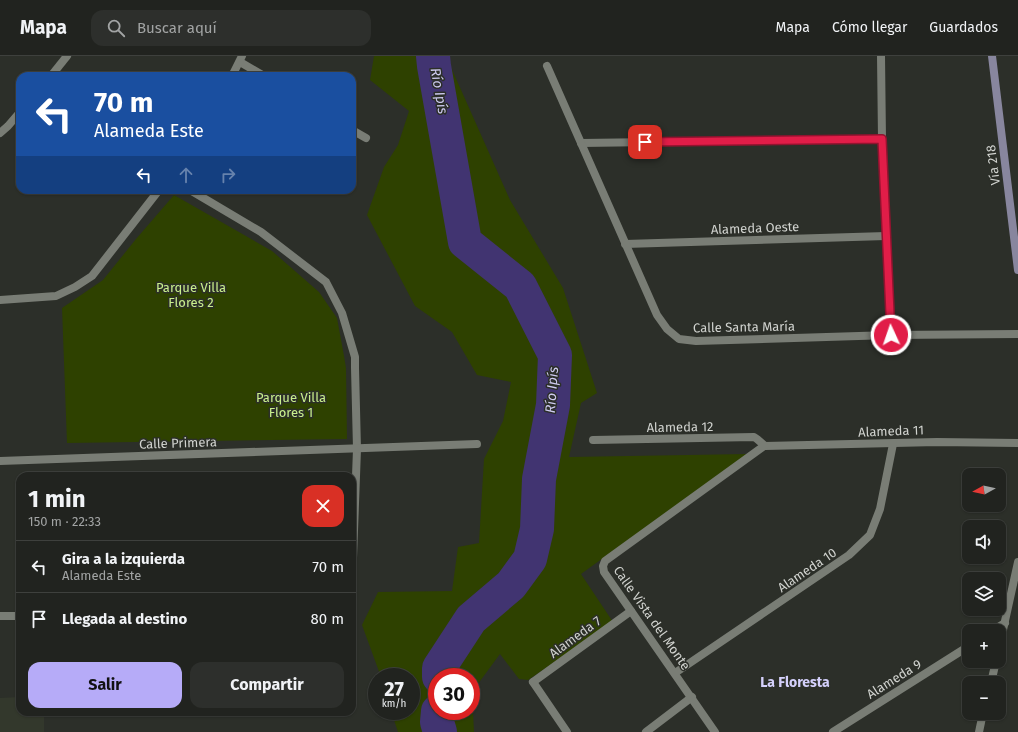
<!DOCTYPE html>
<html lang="es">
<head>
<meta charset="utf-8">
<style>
  :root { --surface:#21231f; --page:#2d2f2c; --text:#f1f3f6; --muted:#a2a4a4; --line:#3e403d; --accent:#b6abf8 }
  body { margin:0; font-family:"Fira Sans",sans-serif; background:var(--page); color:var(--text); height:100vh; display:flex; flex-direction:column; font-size:15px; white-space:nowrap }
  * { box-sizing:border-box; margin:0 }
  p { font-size:13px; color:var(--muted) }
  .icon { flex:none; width:22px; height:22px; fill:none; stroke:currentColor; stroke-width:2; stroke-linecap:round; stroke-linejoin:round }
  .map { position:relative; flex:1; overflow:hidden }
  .sheet { position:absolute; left:16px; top:416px; width:340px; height:244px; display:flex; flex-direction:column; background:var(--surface); border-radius:12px; box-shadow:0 1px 3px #0004,0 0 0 1px var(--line) }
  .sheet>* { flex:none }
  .hud { position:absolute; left:16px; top:16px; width:340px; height:122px; border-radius:12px; box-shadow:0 1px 3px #0004,0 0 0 1px var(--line); background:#1a4fa0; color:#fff; overflow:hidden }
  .needle { width:26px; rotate:262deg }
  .controls { position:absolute; left:962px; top:412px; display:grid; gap:8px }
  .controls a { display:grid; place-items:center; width:44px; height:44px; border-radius:8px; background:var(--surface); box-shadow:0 1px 3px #0004,0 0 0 1px var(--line); font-size:20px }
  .speed { position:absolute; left:368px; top:612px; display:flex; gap:8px; font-size:20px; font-weight:700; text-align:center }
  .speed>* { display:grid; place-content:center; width:52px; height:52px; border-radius:50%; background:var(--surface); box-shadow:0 1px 3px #0004,0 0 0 1px var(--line); line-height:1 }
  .speed small { font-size:10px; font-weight:400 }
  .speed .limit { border:6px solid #d22; background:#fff; color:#111 }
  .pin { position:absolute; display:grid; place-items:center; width:34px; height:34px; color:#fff; margin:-17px; border-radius:8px; box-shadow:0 2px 6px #0006 }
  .me { position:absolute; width:44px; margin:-22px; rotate:357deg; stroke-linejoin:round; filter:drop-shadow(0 0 3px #0008) }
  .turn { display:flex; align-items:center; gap:14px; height:84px; padding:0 12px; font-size:18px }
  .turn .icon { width:52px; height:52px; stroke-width:2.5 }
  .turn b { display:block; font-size:28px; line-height:34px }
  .lanes { display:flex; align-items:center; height:38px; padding:0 12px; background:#0003; justify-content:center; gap:20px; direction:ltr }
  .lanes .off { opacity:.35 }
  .round { display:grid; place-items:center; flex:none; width:42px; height:42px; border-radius:12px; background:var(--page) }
  .head { display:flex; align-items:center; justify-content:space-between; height:68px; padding:0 12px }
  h1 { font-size:24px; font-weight:700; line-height:30px }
  .cta { display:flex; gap:8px; margin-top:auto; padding:8px 12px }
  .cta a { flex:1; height:46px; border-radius:12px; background:var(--accent); color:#111; font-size:16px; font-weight:700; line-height:46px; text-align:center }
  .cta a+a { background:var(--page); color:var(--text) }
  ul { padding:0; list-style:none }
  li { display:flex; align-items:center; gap:12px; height:52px; padding:0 12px; border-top:1px solid var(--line) }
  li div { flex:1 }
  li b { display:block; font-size:15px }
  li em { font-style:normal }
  header { display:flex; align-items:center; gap:24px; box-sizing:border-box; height:56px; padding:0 20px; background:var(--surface); border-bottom:1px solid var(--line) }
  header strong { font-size:19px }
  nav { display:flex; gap:22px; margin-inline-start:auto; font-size:14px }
  .search { width:280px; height:36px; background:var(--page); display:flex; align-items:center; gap:10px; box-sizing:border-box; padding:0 14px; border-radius:12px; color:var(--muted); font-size:15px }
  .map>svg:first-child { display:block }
</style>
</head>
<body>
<header>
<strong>Mapa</strong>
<div class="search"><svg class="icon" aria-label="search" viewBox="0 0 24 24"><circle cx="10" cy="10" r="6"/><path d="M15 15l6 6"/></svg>Buscar aquí</div>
<nav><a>Mapa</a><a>Cómo llegar</a><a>Guardados</a></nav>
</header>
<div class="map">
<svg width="1018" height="676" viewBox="0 0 1018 676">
  <rect width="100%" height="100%" fill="#2c2f29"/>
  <!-- built -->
  <polygon fill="#33382c" points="20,641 20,656 44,656 44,676 0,676 0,642"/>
  <!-- green -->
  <g fill="#2e4100" fill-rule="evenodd">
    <path d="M374 0H446L510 144 563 232 597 337 581 347 569 401 747 398 581 518 613 566 528 624 519 623 500 598 472 636 474 676H398L391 655H411V621H381L362 569 378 536 452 535 458 491 479 487 484 403 503 365 511 326 477 319 452 276 415 250 367 159 384 111 398 89 409 55 370 24ZM437 621H471V655H437Z"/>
    <polygon points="174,139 272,195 319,236 337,262 344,300 346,312 347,383 67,387 62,252 103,224 136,183"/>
  </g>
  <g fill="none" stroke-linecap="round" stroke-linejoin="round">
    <!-- river -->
    <g stroke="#413471" stroke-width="34">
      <polyline points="433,0 434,10 465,186 520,230 555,299 553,349 539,423 537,473 530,503 511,529 471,563 439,612 439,621"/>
      <polyline points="438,655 437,666 440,676"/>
    </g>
    <!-- lane -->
    <g stroke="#797d75" stroke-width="8">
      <polyline points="581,87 882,83"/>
      <polyline points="625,188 886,180"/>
      <polyline points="593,384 754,381 757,383 765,390 937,386 1018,387"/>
      <polyline points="992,575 1005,567"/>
      <polyline points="675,617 849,499 870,479 880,453 893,388"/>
      <polyline points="533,626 631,555"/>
      <polyline points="646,676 692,641"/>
      <polyline points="833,676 969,590"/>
    </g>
    <!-- street -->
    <g stroke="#797d75" stroke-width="8">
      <polyline points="881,0 882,83 891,279"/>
      <polyline points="240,6 264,20"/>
      <polyline points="547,10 657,259 667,273 679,283 696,285 891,279 1018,278"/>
      <polyline points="51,20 67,0"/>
      <polyline points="232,20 242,0"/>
      <polyline points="352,74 366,82"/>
      <polyline points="0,77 8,70 20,56"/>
      <polyline points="190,134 261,176 326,226 342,257 355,301 355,312 357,393 352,529"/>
      <polyline points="0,244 56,240 75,231 92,220 159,134"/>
      <polyline points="0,405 477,388"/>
      <polyline points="0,560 20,560"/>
      <polyline points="999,592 1018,506"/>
      <polyline points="533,626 567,676"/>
      <polyline points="991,627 996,605"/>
      <polyline points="715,676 604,516 603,510 605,505 764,390"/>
      <polyline points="979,676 983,657"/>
    </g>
    <!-- secondary -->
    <polyline stroke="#88869e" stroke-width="8" points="992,0 1018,214"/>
  </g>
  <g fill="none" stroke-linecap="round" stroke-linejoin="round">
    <defs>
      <polyline id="route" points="645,86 882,83 891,279"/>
    </defs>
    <!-- route casing -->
    <use href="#route" stroke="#92132f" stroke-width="10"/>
    <!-- route -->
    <use href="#route" stroke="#e11d48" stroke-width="7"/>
  </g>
  <g text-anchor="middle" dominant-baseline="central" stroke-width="3" stroke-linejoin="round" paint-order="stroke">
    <!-- street labels -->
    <g font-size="13" fill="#d1d3cf" stroke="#2c2f29">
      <text transform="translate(993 109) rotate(-97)">Vía 218</text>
      <text transform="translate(755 172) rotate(-2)">Alameda Oeste</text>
      <text transform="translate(744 271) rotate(-1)">Calle Santa María</text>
      <text transform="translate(680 371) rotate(-1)">Alameda 12</text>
      <text transform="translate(891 375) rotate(-2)">Alameda 11</text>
      <text transform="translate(178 387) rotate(-2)">Calle Primera</text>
      <text transform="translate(807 514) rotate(-34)">Alameda 10</text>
      <text transform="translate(652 562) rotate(55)">Calle Vista del Monte</text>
      <text transform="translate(575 581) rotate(-36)">Alameda 7</text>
      <text transform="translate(894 623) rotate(-32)">Alameda 9</text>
    </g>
    <!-- park labels -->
    <g font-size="13" fill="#c9ef8c" stroke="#2c2f29">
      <text x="191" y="231">Parque Villa<tspan x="191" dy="15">Flores 2</tspan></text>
      <text x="291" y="341">Parque Villa<tspan x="291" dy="15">Flores 1</tspan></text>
    </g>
    <!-- water labels -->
    <g font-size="14" font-style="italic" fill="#cecaf0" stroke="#2c2f29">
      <text transform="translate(439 35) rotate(80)">Río Ipís</text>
      <text transform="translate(552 334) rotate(-86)">Río Ipís</text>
    </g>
    <!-- neighbourhood labels -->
    <g font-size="14" font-weight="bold" fill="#d4d0fb" stroke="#2c2f29">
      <text x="795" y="626">La Floresta</text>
    </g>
  </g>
</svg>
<div class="controls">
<a><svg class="needle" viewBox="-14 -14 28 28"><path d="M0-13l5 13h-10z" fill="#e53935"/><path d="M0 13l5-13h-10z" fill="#a2a4a4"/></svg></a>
<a><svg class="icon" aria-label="sound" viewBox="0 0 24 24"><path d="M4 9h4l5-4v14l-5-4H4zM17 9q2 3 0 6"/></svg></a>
<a><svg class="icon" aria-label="layers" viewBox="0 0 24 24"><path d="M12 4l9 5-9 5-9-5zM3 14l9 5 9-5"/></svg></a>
<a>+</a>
<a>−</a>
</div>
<div class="speed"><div>27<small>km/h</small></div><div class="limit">30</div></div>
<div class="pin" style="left:645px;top:86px;background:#d93025"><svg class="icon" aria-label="arrive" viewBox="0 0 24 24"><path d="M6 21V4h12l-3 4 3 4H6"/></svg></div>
<svg class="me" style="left:891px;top:279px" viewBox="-20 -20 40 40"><circle r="17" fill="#e11d48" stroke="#fff" stroke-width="3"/><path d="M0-11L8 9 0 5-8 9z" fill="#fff"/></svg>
<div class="hud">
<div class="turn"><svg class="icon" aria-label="left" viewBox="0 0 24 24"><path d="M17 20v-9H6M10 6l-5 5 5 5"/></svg><div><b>70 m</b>Alameda Este</div></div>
<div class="lanes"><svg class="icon" aria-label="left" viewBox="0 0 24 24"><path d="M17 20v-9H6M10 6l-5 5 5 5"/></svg><svg class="icon off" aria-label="ahead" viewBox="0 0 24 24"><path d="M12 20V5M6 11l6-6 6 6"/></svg><svg class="icon off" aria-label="right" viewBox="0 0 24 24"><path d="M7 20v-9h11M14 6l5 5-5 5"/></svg></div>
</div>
<section class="sheet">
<div class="head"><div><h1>1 min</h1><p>150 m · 22:33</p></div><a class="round" style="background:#d93025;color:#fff"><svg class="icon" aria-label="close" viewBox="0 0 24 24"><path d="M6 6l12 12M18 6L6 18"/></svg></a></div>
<ul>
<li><svg class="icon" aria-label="left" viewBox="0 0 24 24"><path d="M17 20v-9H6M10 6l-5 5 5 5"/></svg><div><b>Gira a la izquierda</b><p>Alameda Este</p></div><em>70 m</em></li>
<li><svg class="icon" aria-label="arrive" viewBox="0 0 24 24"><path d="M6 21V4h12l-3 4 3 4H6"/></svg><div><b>Llegada al destino</b></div><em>80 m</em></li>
</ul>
<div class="cta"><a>Salir</a><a>Compartir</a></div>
</section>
</div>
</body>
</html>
